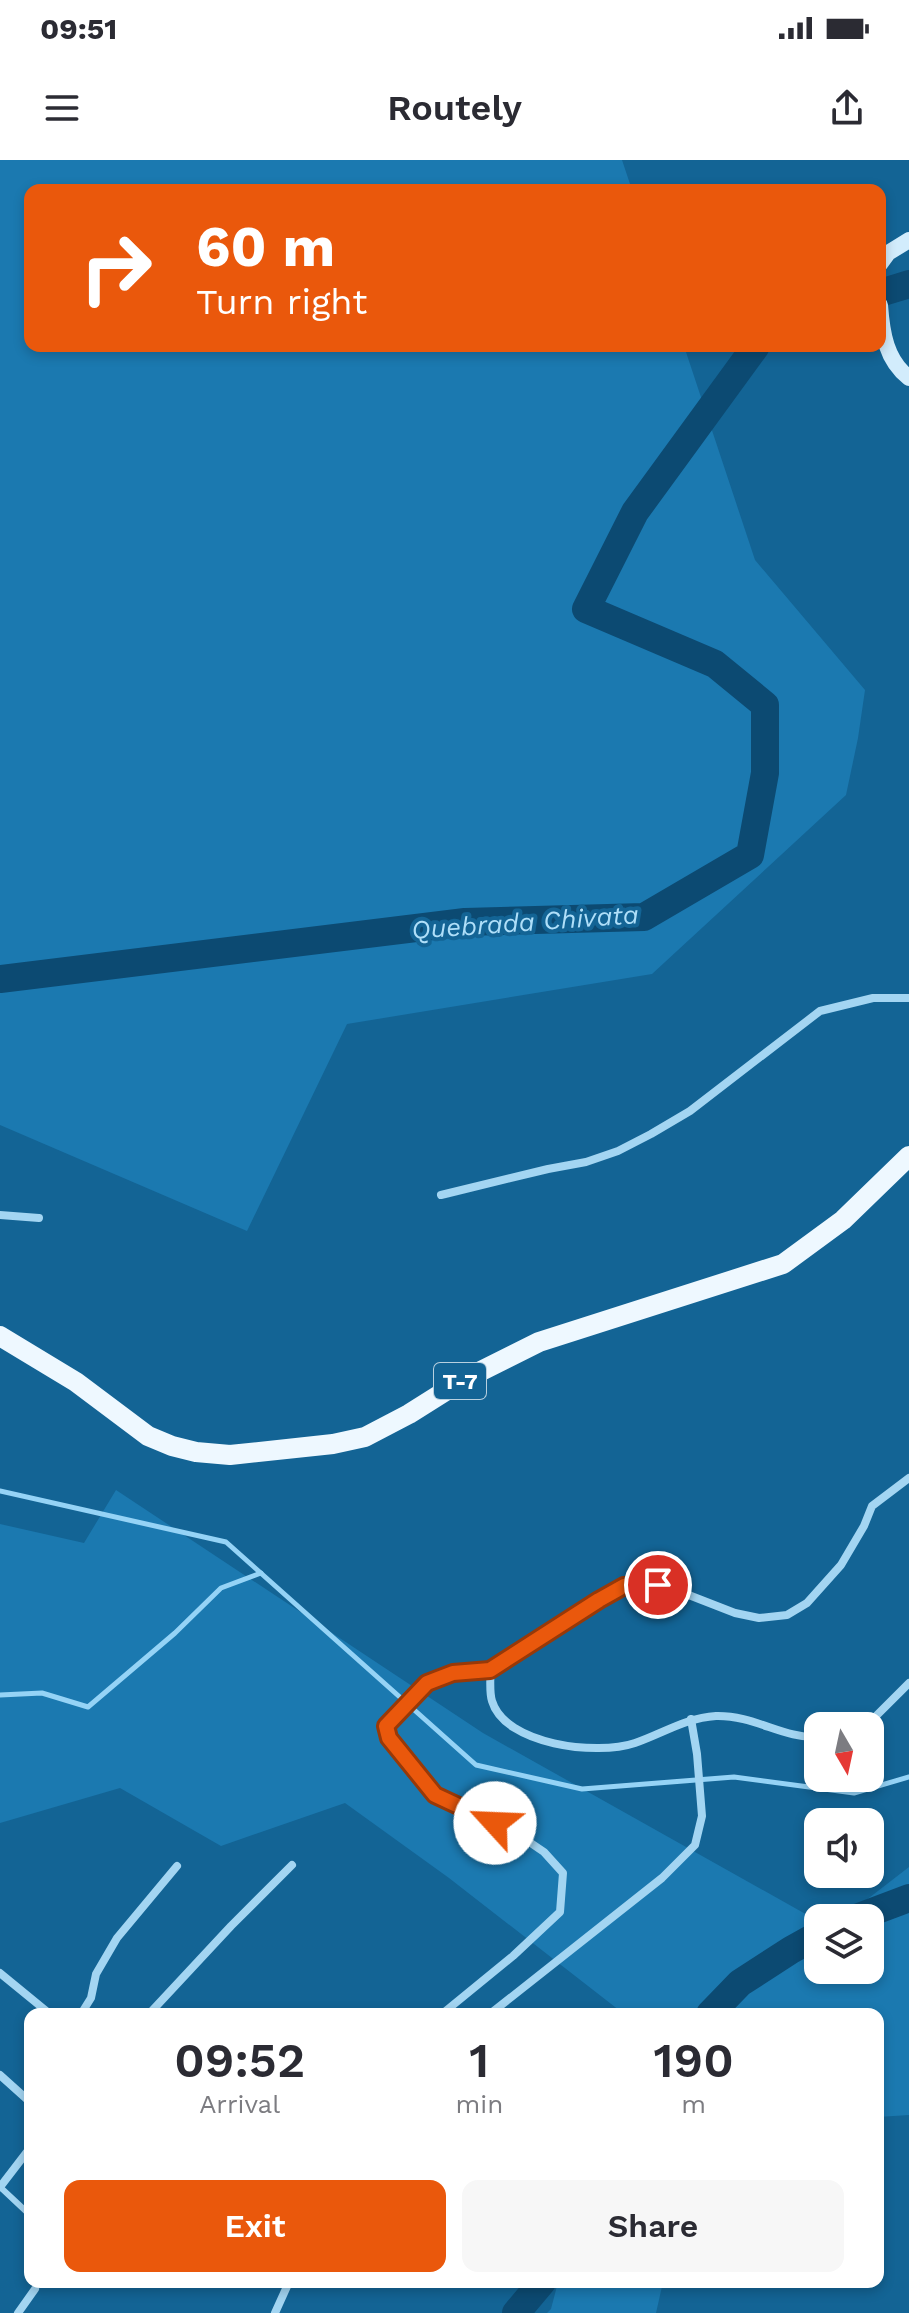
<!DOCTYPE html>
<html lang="en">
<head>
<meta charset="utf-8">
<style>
  :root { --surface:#fff; --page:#f7f7f7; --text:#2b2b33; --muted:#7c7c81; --accent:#ea580c }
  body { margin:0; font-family:"Work Sans",sans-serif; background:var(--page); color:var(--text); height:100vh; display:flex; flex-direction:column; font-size:30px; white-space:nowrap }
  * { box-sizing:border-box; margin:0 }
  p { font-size:26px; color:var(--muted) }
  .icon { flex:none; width:44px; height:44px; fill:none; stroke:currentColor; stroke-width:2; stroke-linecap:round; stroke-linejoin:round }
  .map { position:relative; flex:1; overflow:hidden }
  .drawer { position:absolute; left:24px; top:1848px; width:860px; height:280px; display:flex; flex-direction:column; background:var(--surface); border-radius:16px; box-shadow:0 4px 12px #0003 }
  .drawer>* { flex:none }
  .hud { position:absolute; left:24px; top:24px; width:862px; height:168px; border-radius:16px; box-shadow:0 4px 12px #0003; background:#ea580c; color:#fff; overflow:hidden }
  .needle { width:52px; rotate:171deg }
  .controls { position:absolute; left:804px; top:1552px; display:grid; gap:16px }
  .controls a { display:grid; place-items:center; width:80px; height:80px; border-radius:16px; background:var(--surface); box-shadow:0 4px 12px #0003; font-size:40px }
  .pin { position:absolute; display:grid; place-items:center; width:68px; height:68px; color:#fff; margin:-34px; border:4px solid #fff; border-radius:50%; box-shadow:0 2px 8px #0007 }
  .me { position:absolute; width:88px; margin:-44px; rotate:295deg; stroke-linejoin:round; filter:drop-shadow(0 0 6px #0008) }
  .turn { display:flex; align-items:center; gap:28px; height:168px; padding:0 40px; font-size:36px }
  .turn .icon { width:104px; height:104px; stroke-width:2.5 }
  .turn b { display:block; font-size:56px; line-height:68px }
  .eta { display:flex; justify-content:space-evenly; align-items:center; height:136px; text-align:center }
  .eta b { font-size:48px; font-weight:600; line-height:56px }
  .action { display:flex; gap:16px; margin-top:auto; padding:16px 40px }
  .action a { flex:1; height:92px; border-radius:16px; background:var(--accent); color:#fff; font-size:32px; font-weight:600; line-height:92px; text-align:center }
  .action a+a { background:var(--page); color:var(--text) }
  .status { display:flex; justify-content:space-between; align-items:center; height:56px; padding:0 40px; background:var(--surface); direction:ltr }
  .status svg { height:22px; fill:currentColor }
  header { display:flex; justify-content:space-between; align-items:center; height:104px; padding:0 40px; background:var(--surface); font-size:36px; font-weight:600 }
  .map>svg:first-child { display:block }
</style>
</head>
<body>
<div class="status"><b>09:51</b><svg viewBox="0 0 49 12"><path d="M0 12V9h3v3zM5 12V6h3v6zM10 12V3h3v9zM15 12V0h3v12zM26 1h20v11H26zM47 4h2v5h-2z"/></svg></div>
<header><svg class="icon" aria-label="menu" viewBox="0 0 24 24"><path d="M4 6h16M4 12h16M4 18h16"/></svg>Routely<svg class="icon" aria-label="share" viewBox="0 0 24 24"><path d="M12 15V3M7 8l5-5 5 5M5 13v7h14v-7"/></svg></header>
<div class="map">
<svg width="909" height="2153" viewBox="0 0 909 2153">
  <rect width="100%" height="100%" fill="#136495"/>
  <!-- green -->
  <g fill="#1b79b0">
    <polygon points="0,0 622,0 632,30 30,30 30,186 684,186 755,400 865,530 858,578 846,635 652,814 347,864 247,1071 0,965"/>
    <polygon points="116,1330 483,1573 818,1761 818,1810 870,1810 870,1758 843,1758 909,1707 909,1955 878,1957 878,1854 624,1854 449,1718 345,1643 221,1686 120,1628 0,1663 0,1364 84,1383"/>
    <polygon points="558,2122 663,2122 656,2153 547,2153 551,2149"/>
  </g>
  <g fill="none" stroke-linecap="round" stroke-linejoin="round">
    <!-- stream -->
    <g stroke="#95d3f6" stroke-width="5">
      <polyline points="0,1331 226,1382 476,1605 582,1629 734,1617 854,1633 909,1617"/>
      <polyline points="0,1535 42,1533 88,1547 175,1473 221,1428 261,1413"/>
    </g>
    <!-- river -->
    <g stroke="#0c4a72" stroke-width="28">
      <polyline points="880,133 909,124"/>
      <polyline points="0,819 465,762 644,757 750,695 765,613 765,545 715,504 586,449 635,352 756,186"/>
      <polyline points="856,1758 909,1738"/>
      <polyline points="710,1854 740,1823 791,1790 818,1775"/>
      <polyline points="516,2153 542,2122"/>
    </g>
    <!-- lane -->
    <polyline stroke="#a3d5f2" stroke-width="6" points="0,2027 30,2055"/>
    <!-- street -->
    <g stroke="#a3d5f2" stroke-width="8">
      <polyline points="441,1035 548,1009 586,1002 618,991 651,974 690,951 820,851 873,838 909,838"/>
      <polyline points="0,1055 39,1058"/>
      <path d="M490 1510C491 1519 489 1532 492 1541 505 1585 597 1596 635 1583 664 1573 685 1558 716 1556 754 1555 784 1579 818 1577"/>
      <polyline points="866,1566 909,1523"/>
      <polyline points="0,1813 50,1854"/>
      <polyline points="81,1854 91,1838 96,1814 117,1778 177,1706"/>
      <polyline points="149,1854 231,1766 292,1705"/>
      <polyline points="442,1854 513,1796 560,1752 563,1713 544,1692 516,1673 435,1635 389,1578 386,1566 427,1523 453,1513 490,1510 599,1440 624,1426 658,1425 681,1432 735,1453 759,1458 787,1455 807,1443 841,1405 864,1366 872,1346 909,1318"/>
      <polyline points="490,1854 662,1718 695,1685 702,1656 697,1594 691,1559"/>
      <polyline points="0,1915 30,1942"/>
      <polyline points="0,2027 30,1988"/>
      <polyline points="18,2153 35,2129"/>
      <polyline points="275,2153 289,2122"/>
    </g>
    <!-- secondary -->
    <g stroke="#d2ecfc" stroke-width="16">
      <polyline points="880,104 888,93 909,80"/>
      <path d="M880 145C882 173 886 200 909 218"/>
    </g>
    <!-- primary -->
    <polyline stroke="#eef8ff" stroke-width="20" points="0,1176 76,1222 148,1276 172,1286 196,1292 230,1295 333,1284 365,1277 409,1254 463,1220 539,1182 783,1104 843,1060 909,996"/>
  </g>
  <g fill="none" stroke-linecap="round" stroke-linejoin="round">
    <defs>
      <polyline id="route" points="495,1663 435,1635 389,1578 386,1566 427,1523 453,1513 490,1510 599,1440 624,1426 658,1425"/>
    </defs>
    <!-- route casing -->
    <use href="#route" stroke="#983908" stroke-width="20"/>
    <!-- route -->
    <use href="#route" stroke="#ea580c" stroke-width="14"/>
  </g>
  <g text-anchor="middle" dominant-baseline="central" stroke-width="8" stroke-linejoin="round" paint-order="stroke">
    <!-- shield labels -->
    <rect fill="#136495" stroke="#b8d0df" stroke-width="2" x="434" y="1203" width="52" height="36" rx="6"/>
    <g font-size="22" font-weight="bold" fill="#fff">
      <text x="460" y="1221">T-7</text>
    </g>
    <!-- water labels -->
    <g font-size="26" font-style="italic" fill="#afdff9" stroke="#136495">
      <text transform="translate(525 762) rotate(-4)">Quebrada Chivata</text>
    </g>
  </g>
</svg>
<div class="controls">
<a><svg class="needle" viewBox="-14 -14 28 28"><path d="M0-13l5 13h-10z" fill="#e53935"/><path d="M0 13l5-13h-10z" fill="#7c7c81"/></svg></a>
<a><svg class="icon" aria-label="sound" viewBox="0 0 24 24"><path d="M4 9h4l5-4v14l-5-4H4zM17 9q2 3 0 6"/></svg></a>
<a><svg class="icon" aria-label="layers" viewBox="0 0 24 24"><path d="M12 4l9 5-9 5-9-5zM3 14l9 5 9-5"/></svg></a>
</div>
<div class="pin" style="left:658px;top:1425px;background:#d93025"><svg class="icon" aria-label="arrive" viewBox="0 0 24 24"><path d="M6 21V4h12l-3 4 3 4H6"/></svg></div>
<svg class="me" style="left:495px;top:1663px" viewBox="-20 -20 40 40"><circle r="19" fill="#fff"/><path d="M0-13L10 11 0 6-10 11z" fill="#ea580c"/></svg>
<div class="hud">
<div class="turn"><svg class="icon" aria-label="right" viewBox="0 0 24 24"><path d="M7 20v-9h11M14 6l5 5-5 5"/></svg><div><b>60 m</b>Turn right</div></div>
</div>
<section class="drawer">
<div class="eta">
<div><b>09:52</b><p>Arrival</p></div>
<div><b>1</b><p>min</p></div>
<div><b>190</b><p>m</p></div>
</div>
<div class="action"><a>Exit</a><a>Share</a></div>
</section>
</div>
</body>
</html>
